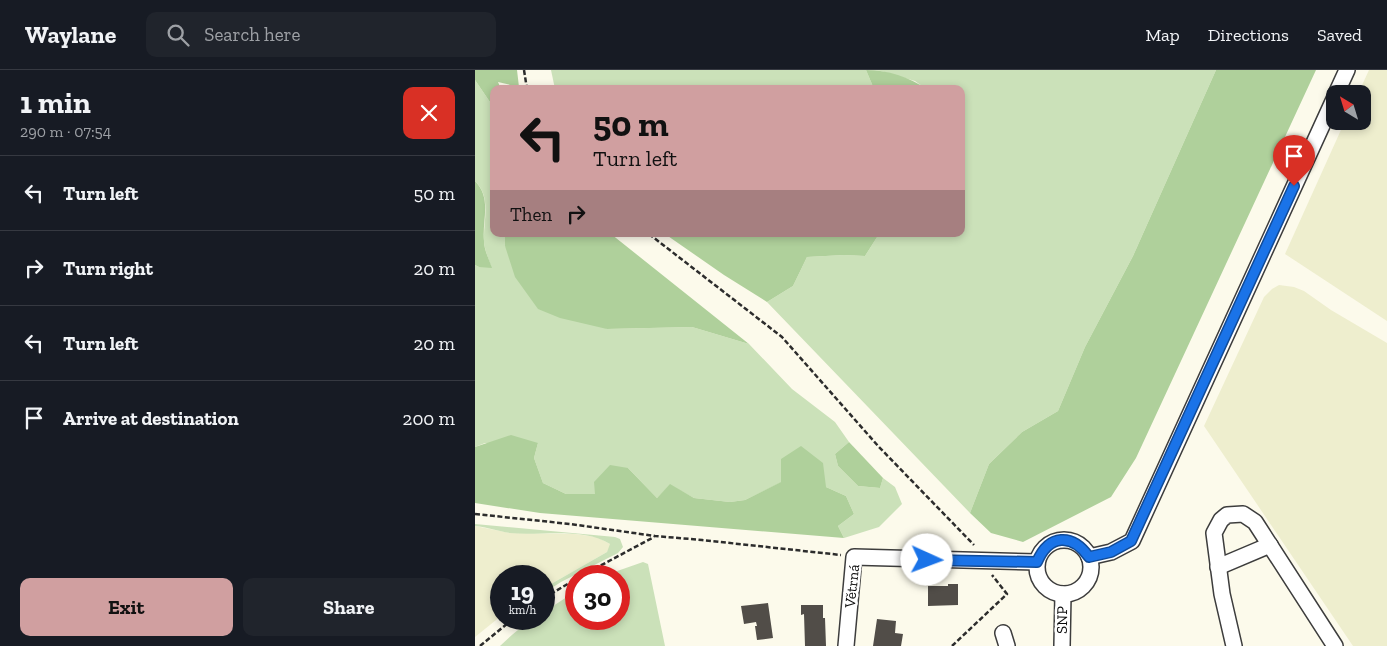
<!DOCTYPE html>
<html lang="en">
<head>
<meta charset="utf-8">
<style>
  :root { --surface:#171b24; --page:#20242c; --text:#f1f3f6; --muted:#9ea1a6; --line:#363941; --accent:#d09fa0 }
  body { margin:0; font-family:"Zilla Slab",serif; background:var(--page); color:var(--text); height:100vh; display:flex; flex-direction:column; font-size:19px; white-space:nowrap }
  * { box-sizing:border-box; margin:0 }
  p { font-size:16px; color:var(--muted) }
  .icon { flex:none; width:28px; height:28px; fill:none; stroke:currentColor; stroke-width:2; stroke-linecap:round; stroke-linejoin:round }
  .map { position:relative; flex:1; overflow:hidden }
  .drawer { display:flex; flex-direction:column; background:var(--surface); width:475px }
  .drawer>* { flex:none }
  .guide { position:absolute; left:15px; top:15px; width:475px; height:152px; border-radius:10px; box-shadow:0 2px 8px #0003; background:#d09fa0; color:#111; overflow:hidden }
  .needle { width:32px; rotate:322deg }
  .fabs { position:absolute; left:851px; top:15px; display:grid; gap:10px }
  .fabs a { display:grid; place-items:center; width:45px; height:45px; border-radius:10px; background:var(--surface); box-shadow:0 2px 8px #0003; font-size:25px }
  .speed { position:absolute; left:15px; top:495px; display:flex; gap:10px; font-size:25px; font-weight:700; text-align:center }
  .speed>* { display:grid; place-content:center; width:65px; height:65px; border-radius:50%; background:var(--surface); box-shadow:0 2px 8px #0003; line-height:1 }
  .speed small { font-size:12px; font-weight:400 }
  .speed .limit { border:8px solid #d22; background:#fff; color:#111 }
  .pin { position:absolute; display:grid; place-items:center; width:42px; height:42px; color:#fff; margin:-51px -21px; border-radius:50% 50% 50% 0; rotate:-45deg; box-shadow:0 0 5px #0007 }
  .pin .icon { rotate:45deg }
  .me { position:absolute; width:55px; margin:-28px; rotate:92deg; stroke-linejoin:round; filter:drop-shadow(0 0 4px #0008) }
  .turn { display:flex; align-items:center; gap:18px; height:105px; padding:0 20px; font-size:22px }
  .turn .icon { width:65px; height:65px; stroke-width:2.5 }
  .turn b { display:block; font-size:35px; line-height:42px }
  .then { display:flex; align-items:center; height:48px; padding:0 20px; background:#0003; gap:10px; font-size:19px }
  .round { display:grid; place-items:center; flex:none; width:52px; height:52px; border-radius:10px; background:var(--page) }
  .overview { display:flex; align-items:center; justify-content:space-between; height:85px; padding:0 20px }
  h1 { font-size:30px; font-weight:800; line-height:38px }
  .cta { display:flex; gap:10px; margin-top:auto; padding:10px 20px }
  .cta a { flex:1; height:58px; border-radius:10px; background:var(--accent); color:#111; font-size:20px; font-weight:800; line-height:58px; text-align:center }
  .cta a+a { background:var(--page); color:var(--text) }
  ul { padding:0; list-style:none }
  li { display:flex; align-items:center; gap:15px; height:75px; padding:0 20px; border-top:1px solid var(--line) }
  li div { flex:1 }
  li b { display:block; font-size:19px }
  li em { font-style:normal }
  header { display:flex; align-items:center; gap:30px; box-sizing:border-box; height:70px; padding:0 25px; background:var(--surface); border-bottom:1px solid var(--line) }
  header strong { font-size:24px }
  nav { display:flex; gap:28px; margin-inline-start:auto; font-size:18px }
  .search { width:350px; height:45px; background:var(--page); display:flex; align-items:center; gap:12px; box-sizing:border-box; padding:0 18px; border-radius:10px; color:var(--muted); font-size:19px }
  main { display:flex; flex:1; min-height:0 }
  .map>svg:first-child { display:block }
</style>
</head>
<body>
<header>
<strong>Waylane</strong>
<div class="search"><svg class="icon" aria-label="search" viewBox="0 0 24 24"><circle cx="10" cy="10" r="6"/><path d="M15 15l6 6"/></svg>Search here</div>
<nav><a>Map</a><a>Directions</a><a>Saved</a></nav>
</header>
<main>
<section class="drawer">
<div class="overview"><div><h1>1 min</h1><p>290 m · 07:54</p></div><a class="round" style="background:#d93025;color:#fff"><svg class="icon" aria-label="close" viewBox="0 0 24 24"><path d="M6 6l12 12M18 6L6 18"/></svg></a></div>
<ul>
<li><svg class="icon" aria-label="left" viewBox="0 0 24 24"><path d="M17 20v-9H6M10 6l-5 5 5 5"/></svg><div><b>Turn left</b></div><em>50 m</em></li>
<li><svg class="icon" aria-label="right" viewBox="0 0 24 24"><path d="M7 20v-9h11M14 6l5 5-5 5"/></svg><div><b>Turn right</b></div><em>20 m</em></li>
<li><svg class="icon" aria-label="left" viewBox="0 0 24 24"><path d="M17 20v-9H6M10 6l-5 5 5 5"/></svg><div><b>Turn left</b></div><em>20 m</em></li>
<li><svg class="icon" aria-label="arrive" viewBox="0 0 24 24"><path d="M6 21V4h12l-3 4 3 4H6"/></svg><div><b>Arrive at destination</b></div><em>200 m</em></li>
</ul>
<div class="cta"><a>Exit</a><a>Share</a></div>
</section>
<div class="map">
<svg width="912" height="576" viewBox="0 0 912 576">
  <rect width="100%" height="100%" fill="#fcfaeb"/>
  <!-- farmland -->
  <g fill="#eeeece">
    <polygon points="894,0 912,0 912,251 810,184 870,51 888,51 888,24 883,24"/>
    <polygon points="804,215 819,217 829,221 856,240 912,273 912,576 878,576 729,356 789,227 797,219"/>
    <polygon points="0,456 35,463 100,464 122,467 135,474 135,477 132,482 69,518 69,506 26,506 26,546 0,567"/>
  </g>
  <!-- green -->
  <g fill="#cbe1b9">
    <polygon points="76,0 391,0 399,19 80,19"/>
    <polygon points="396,0 741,0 658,186 610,277 583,341 547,362 514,394 495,443 292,232 318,216 332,187 369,185 390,186 404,164 486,164 486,19 451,19 440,11 406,1"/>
    <path d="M0 10 19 38V164H30V176L132 259 217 257 274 274 317 319 360 352 374 372 360 384 363 396 383 416 405 418 408 408 420 417 427 434 404 457 369 468 363 456 379 444 371 426 351 417 307 412 270 430 255 432 219 428 195 415 182 428 153 398 121 424H91L68 413 59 388 63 373H10L0 377V195L4 197H16C14 189 9 179 9 171 8 150 17 128 0 111Z"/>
    <path d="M0 454 140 467 145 469 148 477 143 483 86 512 69 523V518L132 482 135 474C109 457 65 466 35 463 23 461 12 457 0 456Z"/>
    <path d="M168 492 173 494 190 576H25C37 565 52 549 69 549V542L101 521V549H144V506H128Z"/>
  </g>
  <!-- forest -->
  <g fill="#afd09b">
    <polygon points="0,0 42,0 44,17 23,12 26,19 19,19 19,38 0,10"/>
    <path d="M391 0C412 0 435 7 451 19H399Z"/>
    <polygon points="741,0 841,0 661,388 636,427 548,472 516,463 495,443 514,394 547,362 583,341 610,277 658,186"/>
    <path d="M0 111C17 128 7 150 9 171 9 180 14 189 17 198L4 197 0 195Z"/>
    <polygon points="30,164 136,164 274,274 217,257 132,259 85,248 63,239 40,207 30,176"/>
    <polygon points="190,164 404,164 390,186 369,185 332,187 318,216 292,232 249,205"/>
    <polygon points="36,365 63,373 59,388 68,413 91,424 120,424 119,412 135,395 153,398 182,428 195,414 219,428 255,432 270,430 306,412 306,389 326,376 348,393 351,417 371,426 379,444 363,456 369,468 65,443 0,433 0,377"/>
    <polygon points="374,372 408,408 405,418 383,416 363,396 360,384"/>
  </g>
  <!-- building -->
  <g fill="#514d48">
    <polygon points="473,514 483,514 483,535 453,536 453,516 473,516"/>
    <polygon points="293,533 298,568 282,570 280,556 282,556 281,552 269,554 266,536"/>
    <polygon points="326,535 348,535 348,548 350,548 351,576 330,576 329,544 326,545"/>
    <polygon points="402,549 421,551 420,563 428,564 426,576 398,576"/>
  </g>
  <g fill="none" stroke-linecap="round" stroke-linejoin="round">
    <defs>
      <g id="minor">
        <polyline points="861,24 872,0"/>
        <circle cx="589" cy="497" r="27"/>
        <polyline points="614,487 636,482 657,471 860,27"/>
        <polyline points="743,497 795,475"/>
        <polyline points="528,563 532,576"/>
        <polyline points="371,576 379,487 562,492"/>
        <polyline points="587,576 588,524"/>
        <polyline points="759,576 747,524 739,463 746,450 752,445 768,444 780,452 860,576"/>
      </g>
    </defs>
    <!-- minor casing -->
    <use href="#minor" stroke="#3d3d3d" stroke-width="18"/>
    <!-- path -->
    <g stroke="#2c2c2c" stroke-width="2.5" stroke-dasharray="5 2.5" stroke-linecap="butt">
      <polyline points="49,0 52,19"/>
      <polyline points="174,164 307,267 404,377 499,475"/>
      <polyline points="0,444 95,454 180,466 227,470 366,485"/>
      <polyline points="106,506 179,467"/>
      <polyline points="69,528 101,509"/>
      <polyline points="5,576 38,549"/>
      <polyline points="477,576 532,524 517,505"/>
    </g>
    <!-- minor -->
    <use href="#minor" stroke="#fff" stroke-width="15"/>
  </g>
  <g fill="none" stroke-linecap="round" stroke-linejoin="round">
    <defs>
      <path id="route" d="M452 490 562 492C574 464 597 463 614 487L636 482 656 471 819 116"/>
    </defs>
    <!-- route casing -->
    <use href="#route" stroke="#114b97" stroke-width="12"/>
    <!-- route -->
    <use href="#route" stroke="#1a73e8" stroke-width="9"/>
  </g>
  <g text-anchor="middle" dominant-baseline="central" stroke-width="5" stroke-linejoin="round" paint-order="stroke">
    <!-- street labels -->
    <g font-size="15" fill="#0a0a0a" stroke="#fff">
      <text transform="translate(377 516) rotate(-84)">Větrná</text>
      <text transform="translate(587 550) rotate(-89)">SNP</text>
    </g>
  </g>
</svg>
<div class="fabs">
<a><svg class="needle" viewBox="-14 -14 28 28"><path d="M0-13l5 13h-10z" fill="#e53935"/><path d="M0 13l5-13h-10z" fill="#9ea1a6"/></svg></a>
</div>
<div class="speed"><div>19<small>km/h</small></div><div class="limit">30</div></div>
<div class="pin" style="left:819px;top:116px;background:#d93025"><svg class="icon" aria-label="arrive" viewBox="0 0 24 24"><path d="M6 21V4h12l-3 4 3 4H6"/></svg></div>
<svg class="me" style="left:452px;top:490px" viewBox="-20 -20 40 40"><circle r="19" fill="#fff"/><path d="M0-13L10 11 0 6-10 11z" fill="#1a73e8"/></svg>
<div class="guide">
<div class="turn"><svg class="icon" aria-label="left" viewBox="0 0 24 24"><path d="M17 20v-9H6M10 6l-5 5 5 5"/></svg><div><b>50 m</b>Turn left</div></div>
<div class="then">Then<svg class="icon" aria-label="right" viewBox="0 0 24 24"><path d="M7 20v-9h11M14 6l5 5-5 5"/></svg></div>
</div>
</div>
</main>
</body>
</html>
